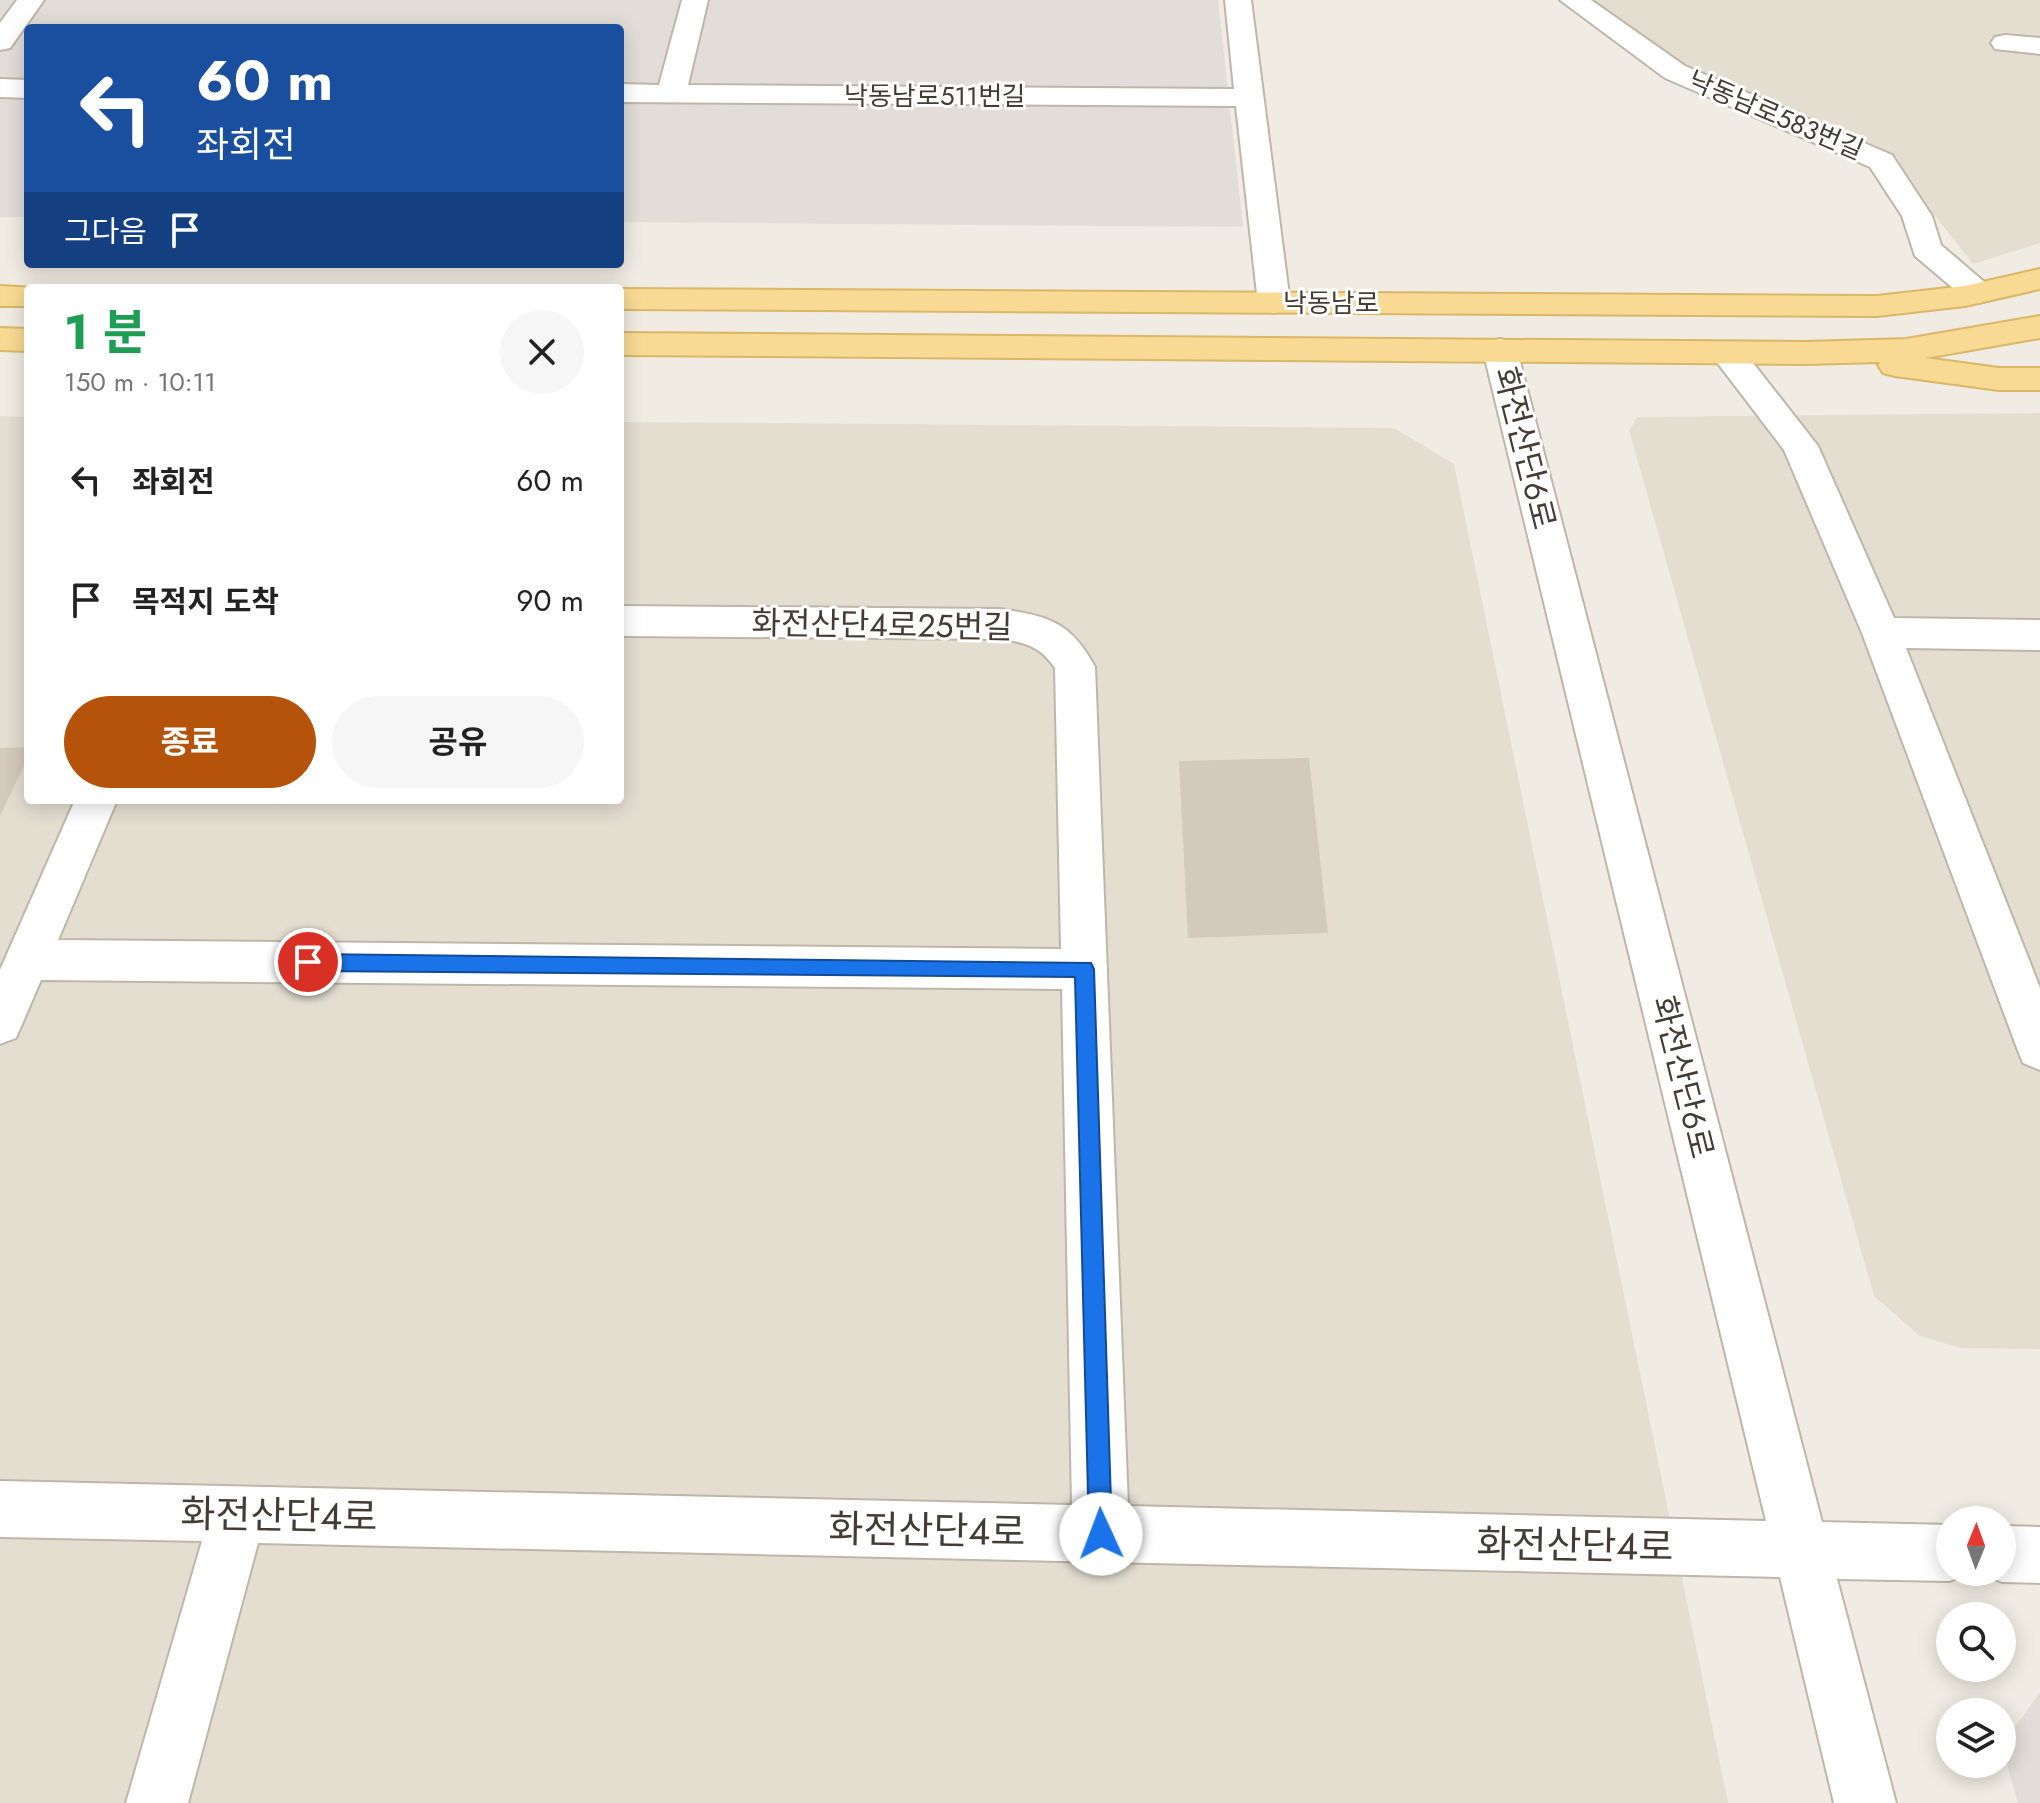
<!DOCTYPE html>
<html lang="ko">
<head>
<meta charset="utf-8">
<style>
  :root { --surface:#fff; --page:#f6f6f6; --text:#222; --muted:#767676; --accent:#b45309 }
  body { margin:0; font-family:Jost,"Noto Sans KR",sans-serif; background:var(--page); color:var(--text); height:100vh; display:flex; flex-direction:column; font-size:30px; white-space:nowrap }
  * { box-sizing:border-box; margin:0 }
  p { font-size:26px; color:var(--muted) }
  .icon { flex:none; width:44px; height:44px; fill:none; stroke:currentColor; stroke-width:2; stroke-linecap:round; stroke-linejoin:round }
  .map { position:relative; flex:1; overflow:hidden }
  .details { position:absolute; left:24px; top:284px; width:600px; height:520px; display:flex; flex-direction:column; background:var(--surface); border-radius:8px; box-shadow:0 4px 20px #0003 }
  .details>* { flex:none }
  .hud { position:absolute; left:24px; top:24px; width:600px; height:244px; border-radius:8px; box-shadow:0 4px 20px #0003; background:#1a4fa0; color:#fff; overflow:hidden }
  .needle { width:52px; rotate:1deg }
  .controls { position:absolute; left:1936px; top:1506px; display:grid; gap:16px }
  .controls a { display:grid; place-items:center; width:80px; height:80px; border-radius:50%; background:var(--surface); box-shadow:0 4px 20px #0003; font-size:40px }
  .pin { position:absolute; display:grid; place-items:center; width:68px; height:68px; color:#fff; margin:-34px; border:4px solid #fff; border-radius:50%; box-shadow:0 2px 8px #0007 }
  .me { position:absolute; width:88px; margin:-44px; rotate:358deg; stroke-linejoin:round; filter:drop-shadow(0 0 6px #0008) }
  .turn { display:flex; align-items:center; gap:28px; height:168px; padding:0 40px; font-size:36px }
  .turn .icon { width:104px; height:104px; stroke-width:2.5 }
  .turn b { display:block; font-size:56px; line-height:68px }
  .then { display:flex; align-items:center; height:76px; padding:0 40px; background:#0003; gap:16px; font-size:30px }
  .round { display:grid; place-items:center; flex:none; width:84px; height:84px; border-radius:42px; background:var(--page) }
  .head { display:flex; align-items:center; justify-content:space-between; height:136px; padding:0 40px }
  h1 { font-size:48px; font-weight:700; line-height:60px; color:#1e9e55 }
  .action { display:flex; gap:16px; margin-top:auto; padding:16px 40px }
  .action a { flex:1; height:92px; border-radius:48px; background:var(--accent); color:#fff; font-size:32px; font-weight:700; line-height:92px; text-align:center }
  .action a+a { background:var(--page); color:var(--text) }
  ul { padding:0; list-style:none }
  li { display:flex; align-items:center; gap:24px; height:120px; padding:0 40px }
  li div { flex:1 }
  li b { display:block; font-size:30px }
  li em { font-style:normal }
  .map>svg:first-child { display:block }
</style>
</head>
<body>
<div class="map">
<svg width="2040" height="1803" viewBox="0 0 2040 1803">
  <rect width="100%" height="100%" fill="#f0ece3"/>
  <!-- residential -->
  <g fill="#e4ded1">
    <polygon points="1585,0 2040,0 2040,243 1973,264 1887,155 1679,67"/>
    <polygon points="2040,413 2040,1349 1960,1348 1920,1336 1874,1296 1629,430 1638,417"/>
    <polygon points="0,416 28,417 28,800 620,800 620,422 1394,428 1454,464 1728,1803 0,1803"/>
  </g>
  <!-- industrial -->
  <g fill="#e2ddd8">
    <polygon points="0,0 1218,0 1243,227 620,222 620,28 28,28 28,217 0,217"/>
    <polygon points="2040,1692 2040,1803 2018,1803 2002,1746"/>
  </g>
  <!-- building -->
  <g fill="#d4cabc">
    <polygon points="28,747 28,758 0,816 0,748"/>
    <polygon points="1309,758 1328,933 1188,938 1179,761"/>
  </g>
  <g fill="none" stroke-linecap="round" stroke-linejoin="round">
    <defs>
      <g id="minor">
        <polygon points="17,0 44,0 10,48 0,50 0,23"/>
        <polygon points="682,0 708,0 688,85 1234,89 1225,0 1251,0 1290,303 1286,310 1274,313 1262,310 1258,303 1236,106 620,102 620,84 659,85"/>
        <polygon points="1560,0 1591,0 1685,66 1892,155 1932,216 1941,245 1989,286 1994,293 1989,300 1978,303 1967,300 1915,256 1902,216 1870,167 1665,78"/>
        <polygon points="2005,35 2040,38 2040,54 1995,49 1991,43 1995,37"/>
        <polygon points="0,79 28,80 28,98 0,97"/>
        <path d="M1500 339 1512 342 1517 350 1822 1522 1950 1525V1572H1970L1950 1581 1837 1579 1896 1803H1834L1780 1577 258 1543 188 1803H126L202 1541 0 1537V1481L1072 1505 1062 989 41 980 16 1038 0 1044V970L75 800H117L58 940 1061 949 1055 668C1040 646 1025 642 1000 639L620 636V606L1000 609C1049 616 1071 622 1095 667L1128 1506 1766 1521 1483 350 1488 342Z"/>
        <polygon points="1727,342 1739,345 1818,446 1894,618 2040,620 2040,650 1906,648 2040,988 2040,1070 2023,1063 2017,1048 1862,633 1784,450 1710,353 1715,345"/>
        <polygon points="2002,1526 2040,1527 2040,1583 2002,1582 1982,1574 2002,1572"/>
      </g>
      <g id="major">
        <polygon points="2040,269 2040,289 1965,306 1877,316 620,309 620,289 1877,296 1965,286"/>
        <polygon points="0,286 37,288 28,288 28,306 0,306"/>
        <polygon points="2040,316 2040,338 1925,358 1999,368 2040,368 2040,390 1999,390 1895,376 1883,373 1878,365 1880,362 1806,364 620,355 620,333 1806,342 1906,339"/>
        <polygon points="0,328 28,329 28,351 0,350"/>
      </g>
    </defs>
    <!-- minor casing -->
    <use href="#minor" stroke="#beb6a9" stroke-width="4"/>
    <!-- major casing -->
    <use href="#major" stroke="#dbb666" stroke-width="4"/>
    <!-- minor -->
    <use href="#minor" fill="#fff" fill-rule="evenodd"/>
    <!-- major -->
    <use href="#major" fill="#f8da94" fill-rule="evenodd"/>
  </g>
  <!-- route -->
  <polygon fill="#1a73e8" stroke="#114b97" stroke-width="2" points="308,954 1091,963 1094,969 1112,1534 1109,1542 1101,1545 1093,1542 1089,1534 1075,977 308,971 301,968 298,962 301,957"/>
  <g text-anchor="middle" dominant-baseline="central" stroke-width="6" stroke-linejoin="round" paint-order="stroke">
    <!-- far-street labels -->
    <g font-size="26" fill="#423c34" stroke="#fff">
      <text x="935" y="96">낙동남로511번길</text>
      <text transform="translate(1776 115) rotate(23)">낙동남로583번길</text>
      <text x="1331" y="303">낙동남로</text>
    </g>
    <!-- street labels -->
    <g font-size="32" fill="#423c34" stroke="#fff">
      <text transform="translate(1525 448) rotate(76)">화전산단6로</text>
      <text transform="translate(882 625) rotate(1)">화전산단4로25번길</text>
      <text transform="translate(1683 1077) rotate(76)">화전산단6로</text>
    </g>
    <!-- near-street labels -->
    <g font-size="38" fill="#423c34" stroke="#fff">
      <text transform="translate(279 1515) rotate(1)">화전산단4로</text>
      <text transform="translate(927 1530) rotate(1)">화전산단4로</text>
      <text transform="translate(1575 1545) rotate(1)">화전산단4로</text>
    </g>
  </g>
</svg>
<div class="controls">
<a><svg class="needle" viewBox="-14 -14 28 28"><path d="M0-13l5 13h-10z" fill="#e53935"/><path d="M0 13l5-13h-10z" fill="#767676"/></svg></a>
<a><svg class="icon" aria-label="search" viewBox="0 0 24 24"><circle cx="10" cy="10" r="6"/><path d="M15 15l6 6"/></svg></a>
<a><svg class="icon" aria-label="layers" viewBox="0 0 24 24"><path d="M12 4l9 5-9 5-9-5zM3 14l9 5 9-5"/></svg></a>
</div>
<div class="pin" style="left:308px;top:962px;background:#d93025"><svg class="icon" aria-label="arrive" viewBox="0 0 24 24"><path d="M6 21V4h12l-3 4 3 4H6"/></svg></div>
<svg class="me" style="left:1101px;top:1534px" viewBox="-20 -20 40 40"><circle r="19" fill="#fff"/><path d="M0-13L10 11 0 6-10 11z" fill="#1a73e8"/></svg>
<div class="hud">
<div class="turn"><svg class="icon" aria-label="left" viewBox="0 0 24 24"><path d="M17 20v-9H6M10 6l-5 5 5 5"/></svg><div><b>60 m</b>좌회전</div></div>
<div class="then">그다음<svg class="icon" aria-label="arrive" viewBox="0 0 24 24"><path d="M6 21V4h12l-3 4 3 4H6"/></svg></div>
</div>
<section class="details">
<div class="head"><div><h1>1 분</h1><p>150 m · 10:11</p></div><a class="round"><svg class="icon" aria-label="close" viewBox="0 0 24 24"><path d="M6 6l12 12M18 6L6 18"/></svg></a></div>
<ul>
<li><svg class="icon" aria-label="left" viewBox="0 0 24 24"><path d="M17 20v-9H6M10 6l-5 5 5 5"/></svg><div><b>좌회전</b></div><em>60 m</em></li>
<li><svg class="icon" aria-label="arrive" viewBox="0 0 24 24"><path d="M6 21V4h12l-3 4 3 4H6"/></svg><div><b>목적지 도착</b></div><em>90 m</em></li>
</ul>
<div class="action"><a>종료</a><a>공유</a></div>
</section>
</div>
</body>
</html>
